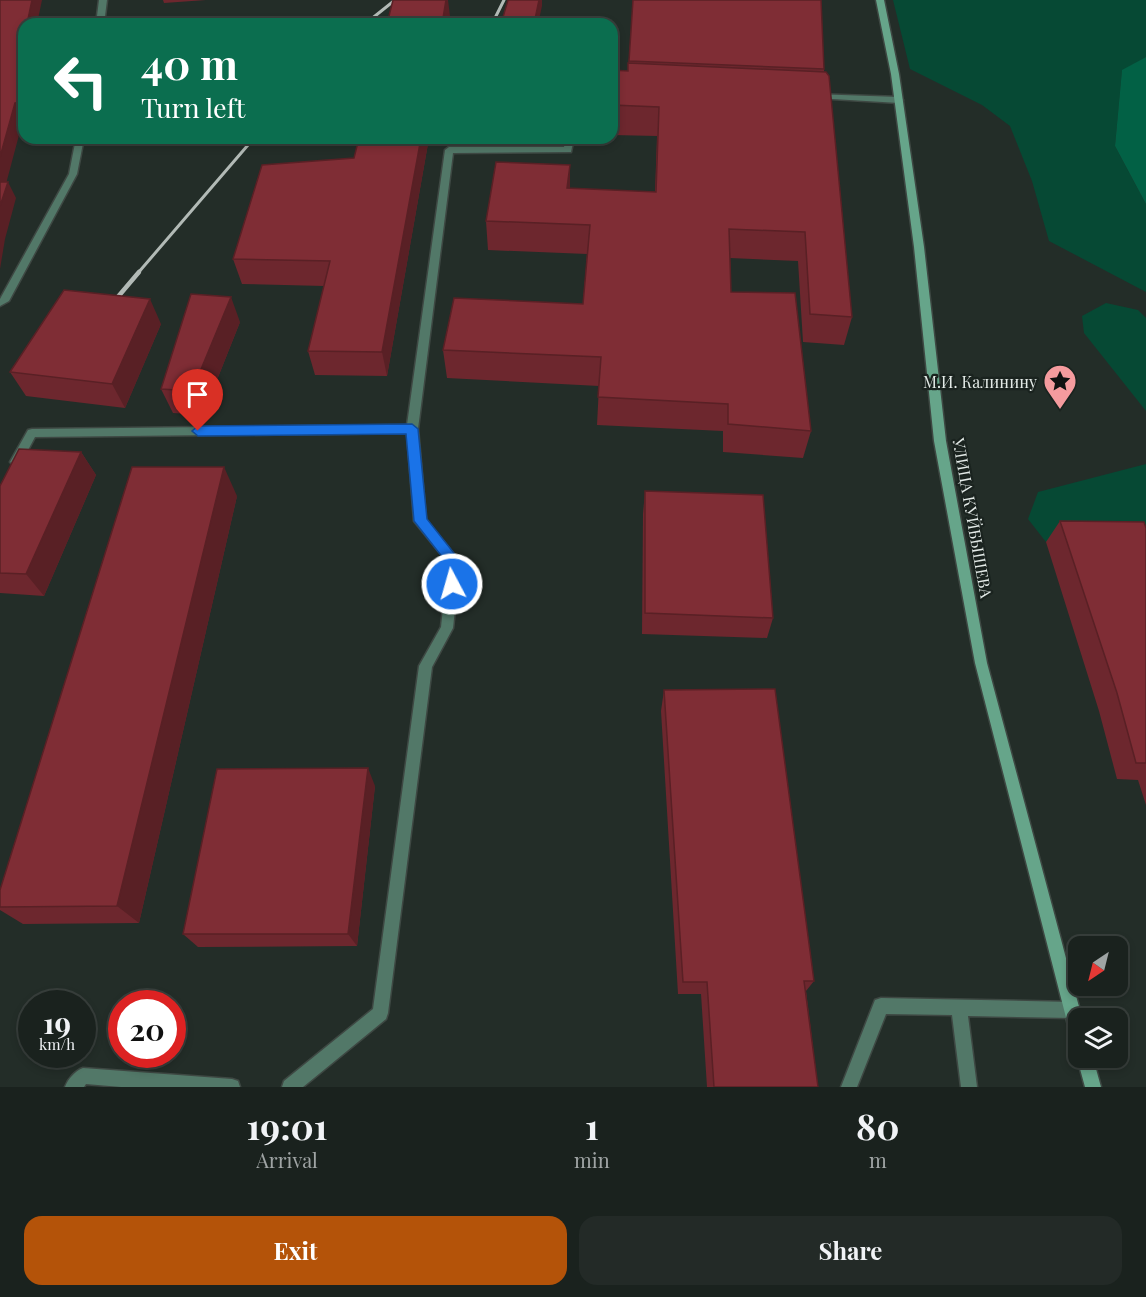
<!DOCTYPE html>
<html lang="en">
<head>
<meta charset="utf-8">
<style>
  :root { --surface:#1a221e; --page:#232a27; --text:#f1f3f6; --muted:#9fa4a4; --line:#383f3c; --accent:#b45309 }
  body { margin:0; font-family:"Playfair Display",serif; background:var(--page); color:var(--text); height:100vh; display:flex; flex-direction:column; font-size:22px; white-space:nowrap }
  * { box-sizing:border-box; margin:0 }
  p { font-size:20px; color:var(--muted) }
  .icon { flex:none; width:33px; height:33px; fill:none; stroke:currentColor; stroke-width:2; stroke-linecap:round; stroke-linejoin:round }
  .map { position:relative; height:1087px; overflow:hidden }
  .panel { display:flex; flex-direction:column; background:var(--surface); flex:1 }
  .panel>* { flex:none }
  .guide { position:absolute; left:18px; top:18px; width:600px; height:126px; border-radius:18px; box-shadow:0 3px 9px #0003,0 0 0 2px var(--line); background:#0b6e4f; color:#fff; overflow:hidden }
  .needle { width:39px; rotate:215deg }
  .buttons { position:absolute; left:1068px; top:936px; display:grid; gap:12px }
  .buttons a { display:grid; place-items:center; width:60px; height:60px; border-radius:12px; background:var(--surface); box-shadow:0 3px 9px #0003,0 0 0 2px var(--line); font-size:30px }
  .speed { position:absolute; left:18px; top:990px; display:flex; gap:12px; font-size:30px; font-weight:700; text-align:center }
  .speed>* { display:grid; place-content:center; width:78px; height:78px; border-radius:50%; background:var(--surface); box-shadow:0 3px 9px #0003,0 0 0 2px var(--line); line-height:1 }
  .speed small { font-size:15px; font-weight:400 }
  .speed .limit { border:9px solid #d22; background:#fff; color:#111 }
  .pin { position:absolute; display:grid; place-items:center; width:51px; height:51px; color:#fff; margin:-62px -26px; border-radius:50% 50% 50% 0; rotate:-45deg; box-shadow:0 0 6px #0007 }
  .pin .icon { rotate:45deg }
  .me { position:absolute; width:66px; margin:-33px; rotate:354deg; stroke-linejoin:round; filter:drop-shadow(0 0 4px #0008) }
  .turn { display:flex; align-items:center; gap:21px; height:126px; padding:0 24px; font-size:27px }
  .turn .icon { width:78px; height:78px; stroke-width:2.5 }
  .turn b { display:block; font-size:42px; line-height:51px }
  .eta { display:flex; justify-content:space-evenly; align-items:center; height:102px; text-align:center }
  .eta b { font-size:36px; font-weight:700; line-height:42px }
  .primary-button { display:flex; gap:12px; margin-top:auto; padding:12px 24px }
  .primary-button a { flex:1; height:69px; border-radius:18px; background:var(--accent); color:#fff; font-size:24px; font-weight:700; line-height:69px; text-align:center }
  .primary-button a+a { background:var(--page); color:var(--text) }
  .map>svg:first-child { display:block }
</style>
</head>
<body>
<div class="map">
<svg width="1146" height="1087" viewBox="0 0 1146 1087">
  <rect width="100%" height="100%" fill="#232d28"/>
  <!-- green -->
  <g fill="#064934">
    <polygon points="893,0 1146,0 1146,57 1122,71 1115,146 1146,204 1146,292 1049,241 1032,181 1010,126 982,105 910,69"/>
    <polygon points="1106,303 1138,310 1146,318 1146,411 1084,333 1082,316"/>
    <polygon points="1146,464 1146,557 1046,542 1028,519 1038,492"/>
  </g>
  <!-- water -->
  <polygon fill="#026145" points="1146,57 1146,204 1115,146 1122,70"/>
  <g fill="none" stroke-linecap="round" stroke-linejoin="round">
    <defs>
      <g id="lane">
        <polygon points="813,94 899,97 903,100 899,103 816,98 813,98"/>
        <polygon points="566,138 574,138 571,152 453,153 418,429 426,520 460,562 453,628 432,667 388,1013 386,1019 303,1087 282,1087 284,1081 373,1009 419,666 441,627 448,563 414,521 407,433 35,437 20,465 16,466 10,462 28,430 32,429 407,425 445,150 449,147 564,147"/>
        <polygon points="881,998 1072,1002 1078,1004 1080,1010 1078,1016 1072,1018 968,1016 977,1087 961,1087 952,1015 886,1014 857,1087 841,1087 875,1000"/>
        <path d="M83 1068 232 1079 238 1081 240 1087H121L86 1084 84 1087H65C68 1079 75 1071 83 1068Z"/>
      </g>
      <g id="street">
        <polygon points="99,0 107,0 104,24 96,24"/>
        <polygon points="76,138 84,138 77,174 9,301 0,306 0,299 69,174"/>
      </g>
      <g id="secondary">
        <polygon points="876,0 884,0 899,74 924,247 946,441 987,663 1082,1018 1078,1018 1078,1041 1072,1039 1070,1033 975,663 934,441 914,247 891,74"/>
        <polygon points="1078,1054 1078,1058 1093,1058 1101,1087 1085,1087 1077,1058"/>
      </g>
    </defs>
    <!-- lane casing -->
    <use href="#lane" stroke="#3e4843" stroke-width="3"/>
    <!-- street casing -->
    <use href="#street" stroke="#3e4843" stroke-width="3"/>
    <!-- secondary casing -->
    <use href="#secondary" stroke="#3e4843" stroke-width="3"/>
    <!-- lane -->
    <use href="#lane" fill="#527868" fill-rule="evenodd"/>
    <!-- street -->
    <use href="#street" fill="#527868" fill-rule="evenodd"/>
    <!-- secondary -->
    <use href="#secondary" fill="#66a58a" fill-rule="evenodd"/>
    <!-- rail-far1 -->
    <g stroke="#b2bab6" stroke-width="3">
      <polyline points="365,24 395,0"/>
      <polyline points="492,24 504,0"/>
      <polyline points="138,273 254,138"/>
    </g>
    <!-- rail -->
    <polyline stroke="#b2bab6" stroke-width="4.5" points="111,305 139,272"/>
  </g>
  <!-- wall -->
  <g fill="#6d272e">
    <polygon points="163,0 206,0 164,3"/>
    <polygon points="633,0 824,69 824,72 852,317 844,345 803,342 798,261 730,258 731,292 811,431 803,458 723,452 723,431 597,425 599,386 447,378 443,350 583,304 587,254 488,250 486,221 570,165 570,189 655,192 657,136 612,135 612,70 628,71"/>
    <polygon points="151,138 187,138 153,142"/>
    <polygon points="359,138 429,138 387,376 315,375 308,351 324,286 242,284 233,259 354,158"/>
    <polygon points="240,322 203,415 173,413 161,389"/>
    <polygon points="161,324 125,408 26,396 10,372"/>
    <polygon points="81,452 96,475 44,596 0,593 0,486"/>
    <polygon points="645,491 773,618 767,638 642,634 643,514"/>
    <polygon points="237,496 139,923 23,924 0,910 0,907"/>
    <polygon points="1060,521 1146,528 1146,805 1138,780 1117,779 1099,711 1046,542"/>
    <polygon points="664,690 814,981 806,991 818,1087 707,1087 701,994 678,994 661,711"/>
    <polygon points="375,786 357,946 198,947 183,934"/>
  </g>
  <!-- shaded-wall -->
  <g fill="#592025">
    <polygon points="32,0 42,0 37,24 27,24"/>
    <polygon points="446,0 448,0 450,16 449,24 442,24"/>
    <polygon points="539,0 542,0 542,6 538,24 534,24"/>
    <polygon points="24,82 24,119 23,120 2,199 0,196 0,157 15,103"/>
    <polygon points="421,138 429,138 387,376 382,352"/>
    <polygon points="570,165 570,194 567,188"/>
    <polygon points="8,182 16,198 5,239 0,269 0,206"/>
    <polygon points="231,297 240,322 203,415 192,391"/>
    <polygon points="150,299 161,324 125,408 112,384"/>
    <polygon points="81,452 96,475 44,596 26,574"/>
    <polygon points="224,467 237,496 139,923 117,906"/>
    <polygon points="368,768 375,786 357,946 348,934"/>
  </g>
  <!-- building -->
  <g fill="#7f2d35" stroke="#592025" stroke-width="1.5">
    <polygon points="0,0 32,0 27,24 24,24 24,82 23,102 15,103 0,157"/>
    <polygon points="393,0 446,0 442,24 387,24"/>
    <polygon points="508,0 539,0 534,24 501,24"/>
    <polygon points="633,0 821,0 824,69 629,61"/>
    <polygon points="628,63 826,72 829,76 852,317 810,314 805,232 729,229 731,292 795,293 811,431 728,424 728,404 598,397 601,357 443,350 454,298 583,304 590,225 486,221 496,162 570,165 567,188 656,192 659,107 612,105 612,70 628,71"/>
    <polygon points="359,138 421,138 382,352 308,351 330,261 233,259 262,165 354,158"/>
    <polygon points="0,182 8,182 0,206"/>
    <polygon points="64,290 150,299 112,384 10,372"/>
    <polygon points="191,294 231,297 192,391 161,389"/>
    <polygon points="19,449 81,452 26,574 0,573 0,486"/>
    <polygon points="132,467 224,467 117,906 0,907 0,890"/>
    <polygon points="645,491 763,495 773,618 645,613"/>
    <polygon points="1060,521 1144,522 1146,528 1146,763 1136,763 1117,693"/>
    <polygon points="775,689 814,981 804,981 818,1087 714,1087 707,982 683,982 664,690"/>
    <polygon points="368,768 348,934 183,934 217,769"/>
  </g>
  <!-- route -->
  <polygon fill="#1a73e8" stroke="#114b97" stroke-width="1.5" points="412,424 418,429 427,519 461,562 459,584 452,590 445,584 447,563 414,521 406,434 198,436 192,431 198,426"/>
  <!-- icons -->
  <defs>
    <symbol id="sight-pin" viewBox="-11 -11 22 30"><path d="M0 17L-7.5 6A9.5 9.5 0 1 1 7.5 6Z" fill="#f59b9e" stroke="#1a231f"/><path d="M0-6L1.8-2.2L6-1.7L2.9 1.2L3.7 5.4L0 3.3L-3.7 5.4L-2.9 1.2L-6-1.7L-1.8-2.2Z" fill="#111"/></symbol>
  </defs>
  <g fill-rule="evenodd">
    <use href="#sight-pin" x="1041" y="362" width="38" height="52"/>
  </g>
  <g text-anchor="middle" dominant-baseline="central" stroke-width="4.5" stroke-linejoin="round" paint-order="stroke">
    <!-- poi labels -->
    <g font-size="16" fill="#e4ebe8" stroke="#1a231f" text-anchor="end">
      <text x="1037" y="381">М.И. Калинину</text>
    </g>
    <!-- street labels -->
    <g font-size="16" fill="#e4ebe8" stroke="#1a231f">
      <text transform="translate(973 518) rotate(80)">УЛИЦА КУЙБЫШЕВА</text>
    </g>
  </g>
</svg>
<div class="buttons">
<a><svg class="needle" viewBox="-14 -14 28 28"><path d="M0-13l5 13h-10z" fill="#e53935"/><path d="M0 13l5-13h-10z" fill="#9fa4a4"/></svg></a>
<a><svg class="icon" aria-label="layers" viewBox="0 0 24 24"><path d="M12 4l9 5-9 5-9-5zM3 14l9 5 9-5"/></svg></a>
</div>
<div class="speed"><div>19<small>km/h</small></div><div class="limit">20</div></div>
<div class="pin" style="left:198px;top:431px;background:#d93025"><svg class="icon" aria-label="arrive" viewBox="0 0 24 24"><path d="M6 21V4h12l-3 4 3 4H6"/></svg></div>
<svg class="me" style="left:452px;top:584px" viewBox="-20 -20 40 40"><circle r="17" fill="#1a73e8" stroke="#fff" stroke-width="3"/><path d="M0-11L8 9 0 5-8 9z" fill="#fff"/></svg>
<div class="guide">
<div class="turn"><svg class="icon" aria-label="left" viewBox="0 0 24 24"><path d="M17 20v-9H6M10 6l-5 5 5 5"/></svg><div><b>40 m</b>Turn left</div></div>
</div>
</div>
<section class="panel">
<div class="eta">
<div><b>19:01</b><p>Arrival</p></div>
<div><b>1</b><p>min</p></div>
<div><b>80</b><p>m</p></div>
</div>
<div class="primary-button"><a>Exit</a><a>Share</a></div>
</section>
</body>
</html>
